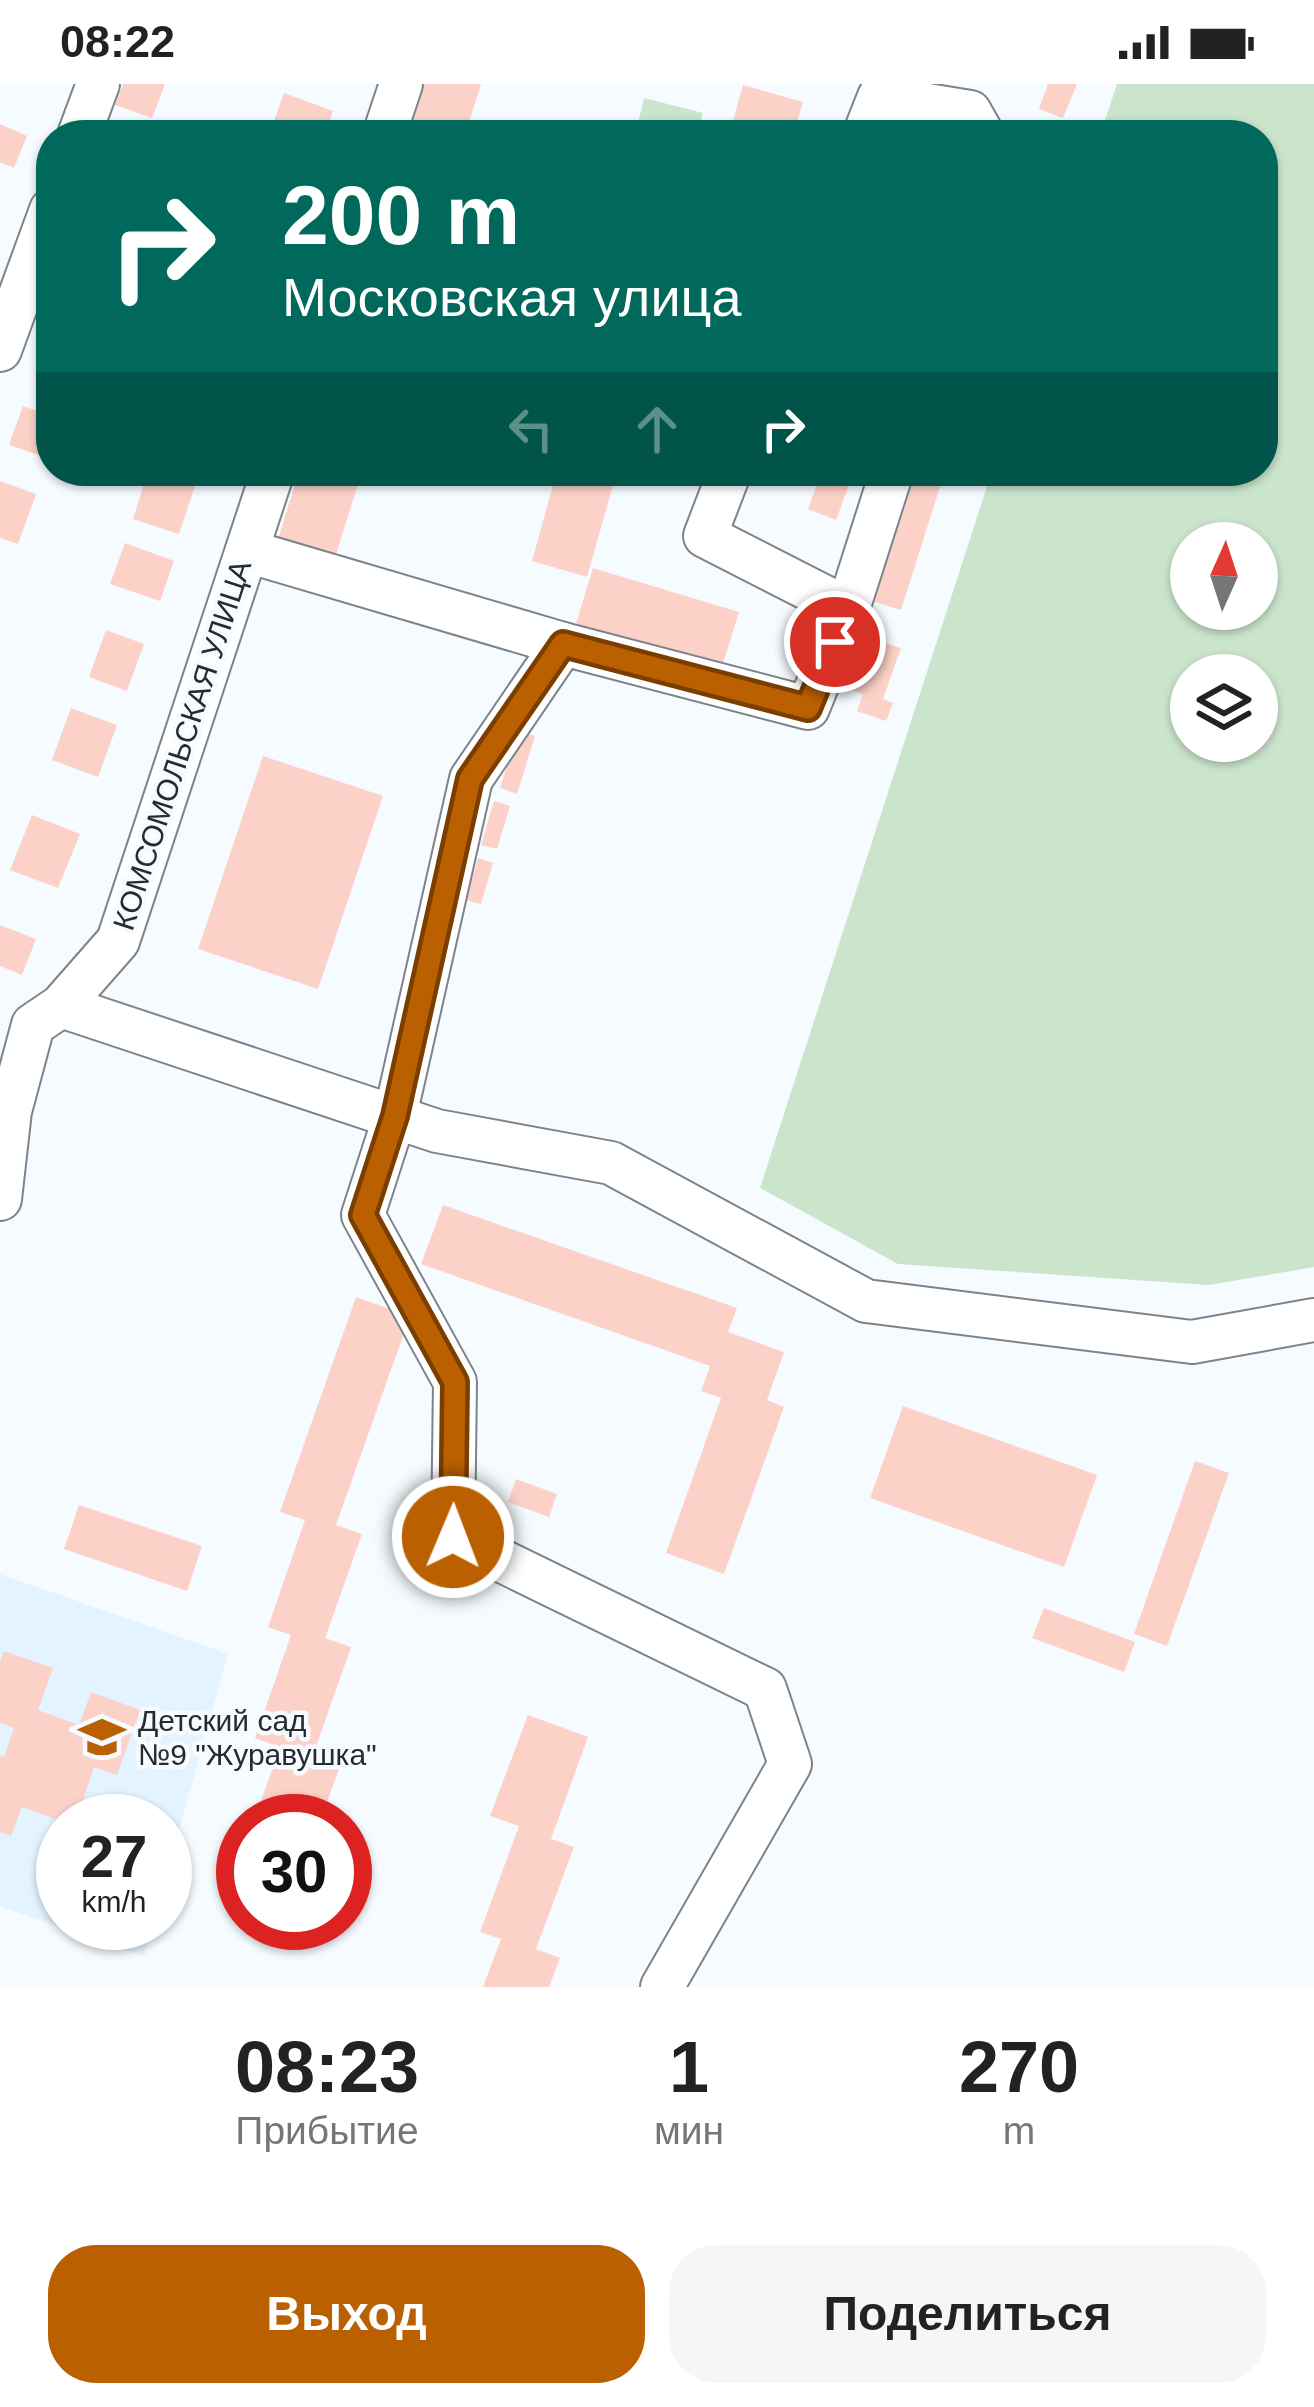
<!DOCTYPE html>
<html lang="ru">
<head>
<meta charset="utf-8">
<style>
  :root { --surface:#fff; --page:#f6f6f6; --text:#222; --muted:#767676; --accent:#ba6000 }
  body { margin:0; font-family:Arial,sans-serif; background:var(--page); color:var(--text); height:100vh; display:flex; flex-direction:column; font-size:45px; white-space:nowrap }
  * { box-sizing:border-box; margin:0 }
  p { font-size:39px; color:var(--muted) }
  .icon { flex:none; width:66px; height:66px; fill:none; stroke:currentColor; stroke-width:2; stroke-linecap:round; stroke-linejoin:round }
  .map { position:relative; height:1903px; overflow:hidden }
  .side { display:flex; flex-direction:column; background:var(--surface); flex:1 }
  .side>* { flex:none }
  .hud { position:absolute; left:36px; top:36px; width:1242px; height:366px; border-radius:48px; box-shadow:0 3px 9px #0004; background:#00695c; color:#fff; overflow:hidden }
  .needle { width:78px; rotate:3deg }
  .buttons { position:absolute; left:1170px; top:438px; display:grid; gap:24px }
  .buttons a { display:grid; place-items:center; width:108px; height:108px; border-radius:50%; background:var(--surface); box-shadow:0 3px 9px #0004; font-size:60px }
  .speed { position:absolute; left:36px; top:1710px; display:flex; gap:24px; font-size:60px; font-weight:700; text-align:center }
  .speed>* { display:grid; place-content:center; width:156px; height:156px; border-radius:50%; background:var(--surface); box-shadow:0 3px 9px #0004; line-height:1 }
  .speed small { font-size:30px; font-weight:400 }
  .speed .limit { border:18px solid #d22; background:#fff; color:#111 }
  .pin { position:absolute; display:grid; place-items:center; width:102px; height:102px; color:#fff; margin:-51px; border:6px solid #fff; border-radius:50%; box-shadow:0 3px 12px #0007 }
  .me { position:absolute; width:132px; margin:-66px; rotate:1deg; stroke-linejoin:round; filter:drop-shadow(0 0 9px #0008) }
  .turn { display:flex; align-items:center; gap:42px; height:252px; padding:0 48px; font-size:54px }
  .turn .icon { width:156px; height:156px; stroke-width:2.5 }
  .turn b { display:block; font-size:84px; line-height:102px }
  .lanes { display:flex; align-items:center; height:114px; padding:0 48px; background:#0003; justify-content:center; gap:60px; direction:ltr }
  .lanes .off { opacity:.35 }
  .eta { display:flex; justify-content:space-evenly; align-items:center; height:204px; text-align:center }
  .eta b { font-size:72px; font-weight:700; line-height:84px }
  .primary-button { display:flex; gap:24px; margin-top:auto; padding:24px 48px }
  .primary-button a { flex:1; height:138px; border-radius:48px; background:var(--accent); color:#fff; font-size:48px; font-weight:700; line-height:138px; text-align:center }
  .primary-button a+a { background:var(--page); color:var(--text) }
  .status { display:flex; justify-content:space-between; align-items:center; height:84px; padding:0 60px; background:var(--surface); direction:ltr }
  .status svg { height:33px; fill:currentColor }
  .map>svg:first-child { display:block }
</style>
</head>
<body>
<div class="status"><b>08:22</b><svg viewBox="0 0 49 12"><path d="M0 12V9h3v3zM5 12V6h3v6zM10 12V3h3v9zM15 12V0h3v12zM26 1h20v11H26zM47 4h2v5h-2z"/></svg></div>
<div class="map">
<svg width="1314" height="1903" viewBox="0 0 1314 1903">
  <rect width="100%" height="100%" fill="#f5fbff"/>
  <!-- built -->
  <polygon fill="#e3f3ff" points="0,1490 228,1570 165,1796 165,1737 63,1737 63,1839 153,1839 144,1872 0,1822"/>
  <!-- green -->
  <g fill="#cbe5cd" fill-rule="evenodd">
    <path d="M1117 0H1314V1183L1209 1201 898 1180 760 1104 992 387H1263V51H1100ZM1191 459H1257V525H1191ZM1191 591H1257V657H1191Z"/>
    <polygon points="644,14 703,29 697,51 635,51"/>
  </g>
  <!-- building -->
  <g fill="#fcd2c8">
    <polygon points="123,0 165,0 152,34 115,21"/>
    <polygon points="418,0 481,0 465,51 402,51"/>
    <polygon points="1048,0 1077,0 1063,34 1039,25"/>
    <polygon points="743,1 803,18 793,51 729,51"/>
    <polygon points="284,9 333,27 324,51 269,51"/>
    <polygon points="0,40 27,52 14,84 0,78"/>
    <polygon points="23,322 51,332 47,374 9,361"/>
    <polygon points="148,387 178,387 198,393 179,450 133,435"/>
    <polygon points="299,387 362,387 333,480 276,462"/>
    <polygon points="557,387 617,387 587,493 532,477"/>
    <polygon points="822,387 854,387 836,436 808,425"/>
    <polygon points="914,387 945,387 901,526 872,517"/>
    <polygon points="0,397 36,410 18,460 0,454"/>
    <polygon points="125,459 174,477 160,517 110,500"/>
    <polygon points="593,484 739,528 720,589 574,546"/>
    <polygon points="106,546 144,560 127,607 89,593"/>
    <polygon points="870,554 901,564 883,615 893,619 886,637 857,627 863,610 852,606"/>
    <polygon points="71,624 117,641 98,693 52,676"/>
    <polygon points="518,647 535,652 517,710 500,704"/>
    <polygon points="263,672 383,712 318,905 198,865"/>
    <polygon points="494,717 510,722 497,765 481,761"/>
    <polygon points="32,731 80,750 58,804 10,786"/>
    <polygon points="478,774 493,779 481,820 466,816"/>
    <polygon points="0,841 36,855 22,891 0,882"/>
    <polygon points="443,1121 737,1224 728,1248 784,1268 767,1316 784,1323 724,1490 666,1469 721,1314 701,1307 710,1282 421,1180"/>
    <polygon points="356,1213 410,1232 336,1441 362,1450 325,1554 351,1563 313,1671 341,1680 320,1737 254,1737 280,1663 255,1654 291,1551 268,1543 305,1436 280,1428"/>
    <polygon points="903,1322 1097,1391 1064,1483 870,1414"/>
    <polygon points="1195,1377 1229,1389 1167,1562 1134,1550"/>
    <polygon points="516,1395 557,1410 549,1433 508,1418"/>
    <polygon points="79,1421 202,1462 187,1507 64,1465"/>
    <polygon points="1044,1524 1135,1558 1124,1588 1032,1554"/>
    <polygon points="4,1567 53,1584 38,1626 79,1641 91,1608 140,1626 117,1691 94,1683 83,1716 127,1731 125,1737 63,1737 63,1773 45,1767 56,1735 22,1723 11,1752 0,1748 0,1672 4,1673 14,1644 0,1639 0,1578"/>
    <polygon points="528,1631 588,1653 551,1755 574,1763 536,1865 560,1874 549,1903 483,1903 501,1855 480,1848 519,1742 490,1732"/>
  </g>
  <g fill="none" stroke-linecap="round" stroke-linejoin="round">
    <defs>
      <g id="minor">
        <polyline points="79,51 98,0"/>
        <polyline points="384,51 401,0"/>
        <polyline points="864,51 879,13 970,28 983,51"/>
        <polyline points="0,266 51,126"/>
        <polyline points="247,467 563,560"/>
        <polyline points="848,525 892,387"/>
        <polyline points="61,922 437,1047 611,1079 866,1217 1192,1258 1314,1236"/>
        <polyline points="0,1115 10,1027 33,941 61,922 118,857 273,387"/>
        <polyline points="662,1903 790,1680 765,1605 453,1453 455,1298 363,1131 395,1032 471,695 563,560 808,624 848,525 705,452 730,387"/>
      </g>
    </defs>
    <!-- minor casing -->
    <use href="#minor" stroke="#7c848b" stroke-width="46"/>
    <!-- minor -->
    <use href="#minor" stroke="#fff" stroke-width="42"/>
  </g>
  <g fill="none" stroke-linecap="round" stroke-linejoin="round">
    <defs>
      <polyline id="route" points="453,1453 455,1298 363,1131 395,1032 470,695 563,560 808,624 835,558"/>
    </defs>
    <!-- route casing -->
    <use href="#route" stroke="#793e00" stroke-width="30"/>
    <!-- route -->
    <use href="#route" stroke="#ba6000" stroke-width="21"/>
  </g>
  <!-- icons -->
  <defs>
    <symbol id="school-bare" viewBox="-9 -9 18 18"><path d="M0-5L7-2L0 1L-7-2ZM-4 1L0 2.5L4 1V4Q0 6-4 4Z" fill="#ba6000" stroke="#f5fbff" stroke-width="2.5" paint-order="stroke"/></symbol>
  </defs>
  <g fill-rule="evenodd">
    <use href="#school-bare" x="69" y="1620" width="66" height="66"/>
  </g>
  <g text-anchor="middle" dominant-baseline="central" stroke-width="9" stroke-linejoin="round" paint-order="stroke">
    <!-- street labels -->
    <g font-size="30" fill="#272b2d" stroke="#f5fbff">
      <text transform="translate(182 661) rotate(-72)">КОМСОМОЛЬСКАЯ УЛИЦА</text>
    </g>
    <!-- poi labels -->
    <g font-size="30" fill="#272b2d" stroke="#f5fbff" text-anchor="start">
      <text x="138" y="1636">Детский сад<tspan x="138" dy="34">№9 "Журавушка"</tspan></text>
    </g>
  </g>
</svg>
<div class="buttons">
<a><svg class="needle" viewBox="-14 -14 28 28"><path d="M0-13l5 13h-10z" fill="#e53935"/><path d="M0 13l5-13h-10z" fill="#767676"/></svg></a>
<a><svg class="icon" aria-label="layers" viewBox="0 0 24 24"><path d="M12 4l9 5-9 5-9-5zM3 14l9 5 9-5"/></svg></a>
</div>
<div class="speed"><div>27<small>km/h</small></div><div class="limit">30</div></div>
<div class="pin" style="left:835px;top:558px;background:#d93025"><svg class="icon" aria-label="arrive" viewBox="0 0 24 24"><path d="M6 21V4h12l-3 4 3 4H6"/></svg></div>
<svg class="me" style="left:453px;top:1453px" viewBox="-20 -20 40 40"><circle r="17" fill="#ba6000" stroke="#fff" stroke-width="3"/><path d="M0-11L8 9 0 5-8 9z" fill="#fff"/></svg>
<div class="hud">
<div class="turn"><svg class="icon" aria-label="right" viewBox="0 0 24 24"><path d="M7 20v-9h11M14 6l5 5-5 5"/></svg><div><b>200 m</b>Московская улица</div></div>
<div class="lanes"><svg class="icon off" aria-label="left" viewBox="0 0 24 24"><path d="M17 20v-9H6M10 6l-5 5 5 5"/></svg><svg class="icon off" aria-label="ahead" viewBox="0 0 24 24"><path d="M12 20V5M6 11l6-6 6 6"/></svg><svg class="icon" aria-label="right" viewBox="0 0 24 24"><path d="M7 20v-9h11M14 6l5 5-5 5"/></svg></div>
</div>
</div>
<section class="side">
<div class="eta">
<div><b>08:23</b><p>Прибытие</p></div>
<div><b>1</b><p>мин</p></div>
<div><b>270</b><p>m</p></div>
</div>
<div class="primary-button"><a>Выход</a><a>Поделиться</a></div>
</section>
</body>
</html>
